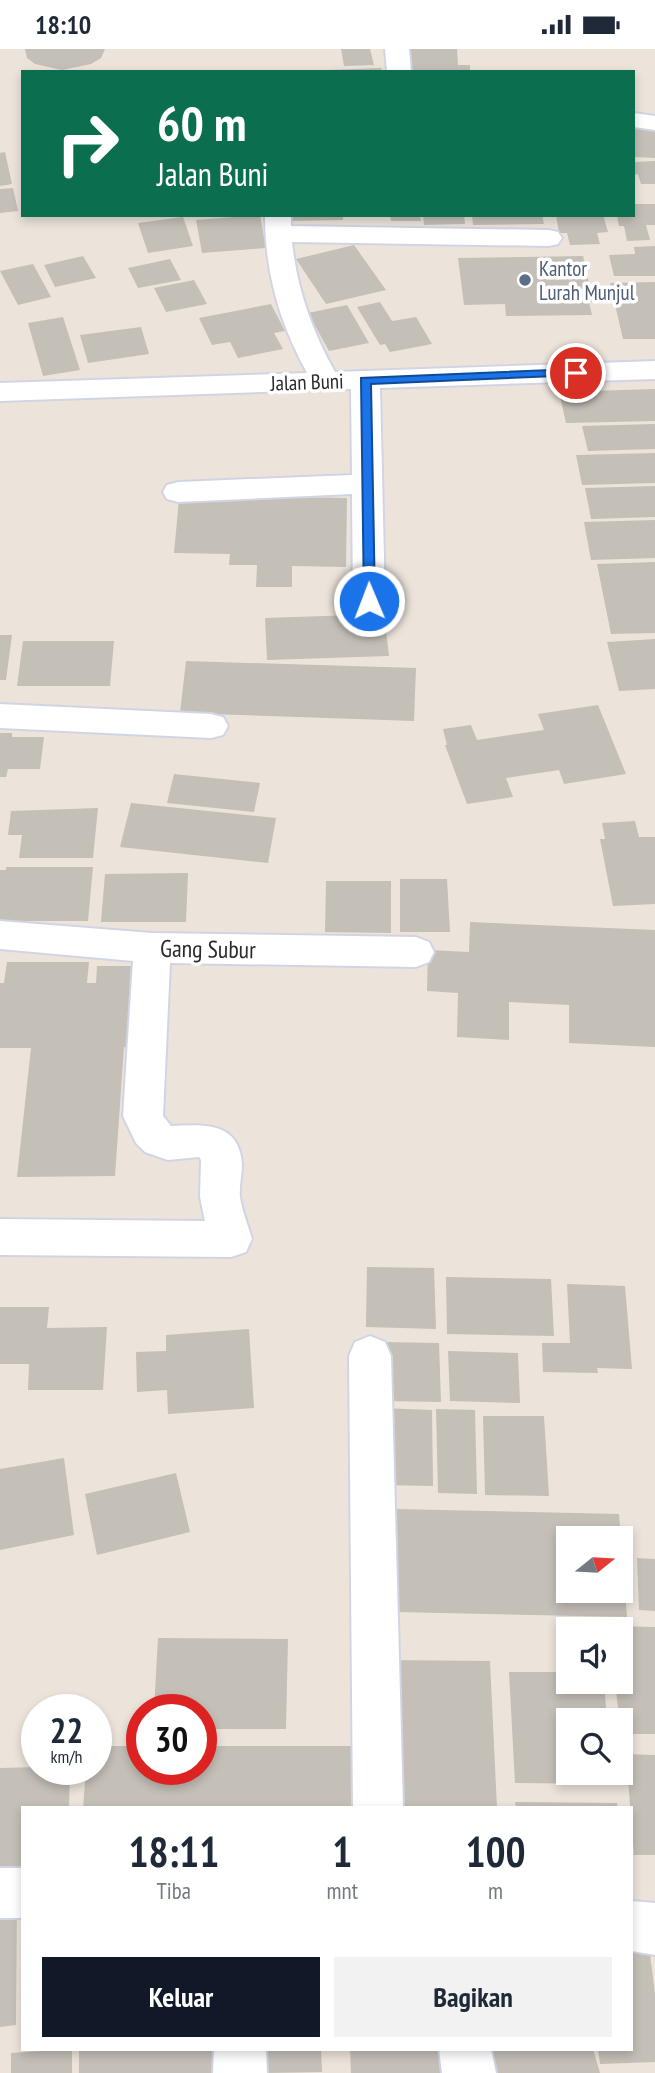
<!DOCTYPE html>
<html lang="id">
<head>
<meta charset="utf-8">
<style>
  :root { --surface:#fff; --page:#f2f2f3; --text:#1f2937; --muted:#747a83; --accent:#111827 }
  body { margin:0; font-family:"PT Sans Narrow",sans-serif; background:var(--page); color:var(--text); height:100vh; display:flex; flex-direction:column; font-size:26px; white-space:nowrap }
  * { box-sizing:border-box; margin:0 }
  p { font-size:23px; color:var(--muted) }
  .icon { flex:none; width:38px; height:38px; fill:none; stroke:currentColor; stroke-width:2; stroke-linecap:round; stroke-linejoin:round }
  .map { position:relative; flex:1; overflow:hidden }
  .details { position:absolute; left:21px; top:1757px; width:612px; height:245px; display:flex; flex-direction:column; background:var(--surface); border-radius:0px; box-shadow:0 4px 10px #0003 }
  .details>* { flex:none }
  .top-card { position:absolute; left:21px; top:21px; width:614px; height:147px; border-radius:0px; box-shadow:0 4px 10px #0003; background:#0b6e4f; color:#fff; overflow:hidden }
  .needle { width:46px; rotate:72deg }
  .fabs { position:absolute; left:556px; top:1477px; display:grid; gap:14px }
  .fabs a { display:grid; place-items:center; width:77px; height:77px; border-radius:0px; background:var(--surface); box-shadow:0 4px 10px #0003; font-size:35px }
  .speed { position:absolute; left:21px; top:1645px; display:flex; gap:14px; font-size:35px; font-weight:700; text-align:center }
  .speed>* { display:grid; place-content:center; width:91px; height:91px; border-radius:50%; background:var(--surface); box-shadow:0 4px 10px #0003; line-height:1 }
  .speed small { font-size:18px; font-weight:400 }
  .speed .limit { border:10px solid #d22; background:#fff; color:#111 }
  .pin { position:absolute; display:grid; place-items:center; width:60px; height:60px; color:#fff; margin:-30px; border:4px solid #fff; border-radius:50%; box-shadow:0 2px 7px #0007 }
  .me { position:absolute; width:77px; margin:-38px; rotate:359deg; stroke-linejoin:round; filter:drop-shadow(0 0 5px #0008) }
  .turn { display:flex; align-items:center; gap:24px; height:147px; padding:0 21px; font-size:32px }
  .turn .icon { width:91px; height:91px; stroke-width:2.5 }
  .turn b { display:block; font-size:49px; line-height:60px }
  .eta { display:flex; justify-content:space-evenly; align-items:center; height:119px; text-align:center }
  .eta b { font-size:42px; font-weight:700; line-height:49px }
  .cta { display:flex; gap:14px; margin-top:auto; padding:14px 21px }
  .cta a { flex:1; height:80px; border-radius:0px; background:var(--accent); color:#fff; font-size:28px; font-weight:700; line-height:80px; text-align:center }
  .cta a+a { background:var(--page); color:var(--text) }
  .status { display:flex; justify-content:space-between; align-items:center; height:49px; padding:0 35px; background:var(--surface); direction:ltr }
  .status svg { height:19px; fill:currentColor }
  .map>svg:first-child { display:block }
</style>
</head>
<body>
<div class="status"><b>18:10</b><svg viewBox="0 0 49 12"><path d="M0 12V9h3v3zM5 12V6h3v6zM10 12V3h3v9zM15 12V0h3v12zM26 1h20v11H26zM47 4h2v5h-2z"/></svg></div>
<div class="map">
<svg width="655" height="2024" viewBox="0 0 655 2024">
  <rect width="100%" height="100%" fill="#ece4db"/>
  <!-- building -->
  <g fill="#c4bfb7">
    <polygon points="25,0 105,0 101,9 91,15 62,21 35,15 27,9"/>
    <polygon points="341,0 370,0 374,16 344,17"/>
    <polygon points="404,0 457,0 458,16 470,16 470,23 407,23"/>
    <polygon points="381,19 382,23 329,23 329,21"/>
    <polygon points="634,80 655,80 655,109 634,108"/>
    <polygon points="5,103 12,135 0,137 0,104"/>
    <polygon points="655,112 655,135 641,135 638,125 634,126 634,113"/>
    <polygon points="13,139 18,162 0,164 0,140"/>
    <polygon points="634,155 655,155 655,176 646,176 650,191 627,192 624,177 619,177 617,166 634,166"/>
    <polygon points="260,166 266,199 202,204 196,171"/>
    <polygon points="292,166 343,166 343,171 292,172"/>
    <polygon points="390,166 420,166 421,172 391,172"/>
    <polygon points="423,166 464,166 465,175 424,176"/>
    <polygon points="472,166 542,166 544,175 473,176"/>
    <polygon points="556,166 603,166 608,183 597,184 600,195 570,196 567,184 559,184"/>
    <polygon points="183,168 193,197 148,204 138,174"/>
    <polygon points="354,196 386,241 326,255 296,210"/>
    <polygon points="655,197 655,227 614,227 609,206 635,205 634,198"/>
    <polygon points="83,207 96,229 55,238 44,216"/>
    <polygon points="583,207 593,253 589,253 592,266 506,267 505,255 464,256 458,209"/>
    <polygon points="170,210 181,231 138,239 128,219"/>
    <polygon points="33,215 51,248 18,256 0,222"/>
    <polygon points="194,231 207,255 166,263 154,239"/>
    <polygon points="655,233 655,290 623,290 610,234"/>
    <polygon points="380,253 392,272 416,268 432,295 390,303 385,295 380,296 357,258"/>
    <polygon points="271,255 285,282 274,284 283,300 238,309 230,293 212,296 199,269"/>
    <polygon points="347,256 369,294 329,302 308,264"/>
    <polygon points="63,268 80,321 43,327 28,274"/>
    <polygon points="141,278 149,305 88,314 80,286"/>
    <polygon points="655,340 655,372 566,374 559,343"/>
    <polygon points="655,375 655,400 588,402 582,377"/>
    <polygon points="655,404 655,434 582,436 576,406"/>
    <polygon points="655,437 655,468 591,470 585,439"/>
    <polygon points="235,447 347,449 346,518 292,517 292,538 256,538 257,516 229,516 230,505 174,504 179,450 235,451"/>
    <polygon points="655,471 655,509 591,511 584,473"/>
    <polygon points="655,513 655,584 611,585 597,515"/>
    <polygon points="384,565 389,607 267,611 265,569"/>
    <polygon points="0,586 12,586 6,631 0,631"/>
    <polygon points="655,590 655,640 619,642 607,593"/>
    <polygon points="23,592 114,592 110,637 17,637"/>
    <polygon points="186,612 416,619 414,672 180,664"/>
    <polygon points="598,656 626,725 564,735 559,721 506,729 513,748 467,755 445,696 447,696 443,680 471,676 477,691 544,681 538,665"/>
    <polygon points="0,684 12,684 12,688 44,688 40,720 8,720 6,728 0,728"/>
    <polygon points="174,725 260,734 254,763 167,754"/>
    <polygon points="131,754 276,769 268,814 120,798"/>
    <polygon points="98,759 93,809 19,809 22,786 8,786 11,762"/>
    <polygon points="635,772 639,788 655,788 655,855 613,857 600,790 605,790 602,774"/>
    <polygon points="6,818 93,818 88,872 0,872 0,821 6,821"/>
    <polygon points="188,824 186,873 101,873 105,825"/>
    <polygon points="400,830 447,830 450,883 400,883"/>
    <polygon points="326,832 391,832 391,884 325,883"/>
    <polygon points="470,873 655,881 655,998 569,994 569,956 509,953 509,991 457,988 458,944 427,942 428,901 469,903"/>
    <polygon points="7,913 89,913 87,934 96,934 97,917 140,917 128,999 124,998 115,1127 17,1128 31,999 0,999 0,934 4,934"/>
    <polygon points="367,1218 434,1219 436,1280 366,1278"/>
    <polygon points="446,1228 551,1230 554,1287 447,1285"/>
    <polygon points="567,1235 625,1237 632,1320 597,1319 598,1324 543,1323 542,1294 570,1294"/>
    <polygon points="0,1258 49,1258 47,1279 107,1278 103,1341 28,1341 29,1315 0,1315"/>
    <polygon points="249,1280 254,1359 168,1365 167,1341 137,1343 136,1303 166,1302 166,1286"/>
    <polygon points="381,1293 439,1294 441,1353 382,1352"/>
    <polygon points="448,1302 518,1304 520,1354 450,1352"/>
    <polygon points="381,1359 432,1361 433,1437 381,1436"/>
    <polygon points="436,1360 475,1361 477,1445 438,1444"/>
    <polygon points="483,1367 544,1367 549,1447 485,1446"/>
    <polygon points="64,1409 74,1486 0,1501 0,1420"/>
    <polygon points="176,1424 190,1483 97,1506 85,1445"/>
    <polygon points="396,1460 619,1465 621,1489 569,1489 569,1542 621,1542 623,1517 627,1568 396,1563"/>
    <polygon points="637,1509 655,1510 655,1562 639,1561"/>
    <polygon points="610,1577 655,1578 655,1685 621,1685 615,1633 621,1633 621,1580 610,1580"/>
    <polygon points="158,1589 288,1590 286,1680 201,1680 201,1661 154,1661"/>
    <polygon points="387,1611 490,1612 497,1759 389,1759"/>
    <polygon points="509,1623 569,1623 569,1633 604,1633 607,1671 569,1671 569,1724 611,1724 612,1735 515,1734"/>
    <polygon points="96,1697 142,1697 142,1720 201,1720 201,1697 367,1697 368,1759 83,1759 86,1720 96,1720"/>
    <polygon points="626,1705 655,1706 655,1806 634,1806"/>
    <polygon points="37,1718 37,1720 70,1720 69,1759 23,1759 23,1821 0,1822 0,1719"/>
    <polygon points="515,1753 617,1754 618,1759 516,1759"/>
    <polygon points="17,1853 16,1976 0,1978 0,1854"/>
    <polygon points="649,1897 655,1945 655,2013 600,2015 598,2000 632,2000 632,1898"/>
    <polygon points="72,2000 72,2024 11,2024 11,2004"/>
    <polygon points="79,2000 214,2000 215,2024 79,2024"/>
    <polygon points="265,2000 321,2000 322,2023 266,2024"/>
    <polygon points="350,2000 456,2000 458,2024 351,2024"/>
    <polygon points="484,2000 593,2000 600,2024 476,2024"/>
  </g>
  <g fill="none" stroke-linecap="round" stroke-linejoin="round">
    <defs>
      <g id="minor">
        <polygon points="385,0 409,0 411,23 387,23"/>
        <polygon points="634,64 655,67 655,81 634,78"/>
        <path d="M265 166H291V177L549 181 558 183 562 189 558 195 549 197 292 193C297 240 312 282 335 323L655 312V330L380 339 385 552 380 560 369 563 358 560 353 552 352 445 178 453 167 450 163 443 167 436 178 433 352 426 351 340 0 352V334L307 324C279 273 265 223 265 166Z"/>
        <polygon points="0,655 211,665 223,668 228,677 223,686 211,689 0,679"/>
        <path d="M0 872 152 884 416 888 429 893 434 903 429 913 416 918 170 914 163 1067 171 1077C201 1076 239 1071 242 1115 242 1126 239 1137 240 1148 242 1162 248 1176 252 1190L246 1203 231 1208 0 1206V1170L205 1172 200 1148 201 1111 199 1108 168 1111 145 1103 136 1094 123 1067 133 912 0 900Z"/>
        <polygon points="370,1287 385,1293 391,1307 403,1759 353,1759 349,1307 355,1293"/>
        <rect x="0" y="1819" width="23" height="50"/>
        <polygon points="632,1852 655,1854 655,1906 632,1902"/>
        <polygon points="214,2000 266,2000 267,2024 213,2024"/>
        <polygon points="439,2000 491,2000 496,2024 442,2024"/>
      </g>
    </defs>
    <!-- minor casing -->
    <use href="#minor" stroke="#d1d5e3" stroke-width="4"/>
    <!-- minor -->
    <use href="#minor" fill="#fff" fill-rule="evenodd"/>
  </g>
  <!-- route -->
  <polygon fill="#1a73e8" stroke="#114b97" stroke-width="2" points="576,320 582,324 580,326 371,335 375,552 373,555 364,555 361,329"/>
  <!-- markers -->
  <circle fill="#5c6f8a" stroke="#fff" stroke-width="2.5" cx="525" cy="231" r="7"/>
  <g text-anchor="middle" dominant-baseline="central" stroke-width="7" stroke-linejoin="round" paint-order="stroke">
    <!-- far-service labels -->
    <g font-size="21" fill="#4e5e75" stroke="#fff" text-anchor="start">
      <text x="539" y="219">Kantor<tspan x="539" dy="24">Lurah Munjul</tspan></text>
    </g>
    <!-- far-street labels -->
    <g font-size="21" fill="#2a2a2a" stroke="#fff">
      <text transform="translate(307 333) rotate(-2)">Jalan Buni</text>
    </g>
    <!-- street labels -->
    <g font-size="24" fill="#2a2a2a" stroke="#fff">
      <text transform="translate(208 900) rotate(1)">Gang Subur</text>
    </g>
  </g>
</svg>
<div class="fabs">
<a><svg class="needle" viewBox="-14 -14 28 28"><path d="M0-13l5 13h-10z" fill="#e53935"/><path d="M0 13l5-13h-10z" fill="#747a83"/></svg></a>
<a><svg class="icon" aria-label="sound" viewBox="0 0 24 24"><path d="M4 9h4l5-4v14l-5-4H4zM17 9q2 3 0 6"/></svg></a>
<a><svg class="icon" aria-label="search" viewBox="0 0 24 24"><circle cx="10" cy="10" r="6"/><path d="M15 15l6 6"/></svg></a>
</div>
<div class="speed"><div>22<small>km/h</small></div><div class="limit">30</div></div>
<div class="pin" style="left:576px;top:324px;background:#d93025"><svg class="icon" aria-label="arrive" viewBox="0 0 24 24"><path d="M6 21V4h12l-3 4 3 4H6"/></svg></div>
<svg class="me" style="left:369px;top:552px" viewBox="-20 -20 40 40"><circle r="17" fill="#1a73e8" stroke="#fff" stroke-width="3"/><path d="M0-11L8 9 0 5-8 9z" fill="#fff"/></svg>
<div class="top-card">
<div class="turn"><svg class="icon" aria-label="right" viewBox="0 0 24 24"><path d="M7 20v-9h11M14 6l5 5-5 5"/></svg><div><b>60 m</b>Jalan Buni</div></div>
</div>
<section class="details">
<div class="eta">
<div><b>18:11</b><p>Tiba</p></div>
<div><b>1</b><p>mnt</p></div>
<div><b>100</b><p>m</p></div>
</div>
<div class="cta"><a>Keluar</a><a>Bagikan</a></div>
</section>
</div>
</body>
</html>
